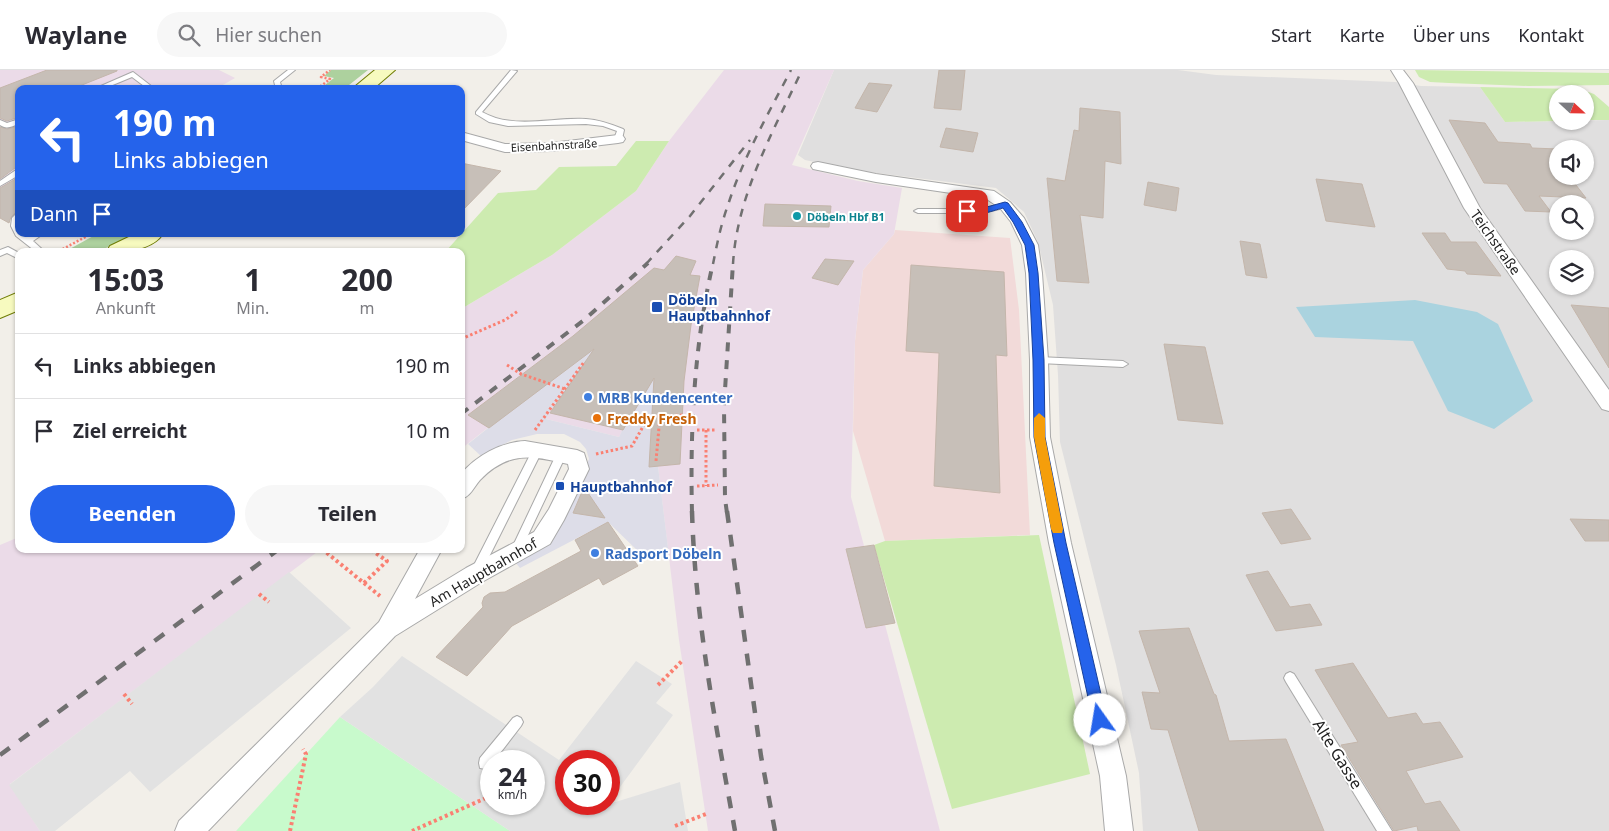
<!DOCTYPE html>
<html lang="de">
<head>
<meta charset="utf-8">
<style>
  :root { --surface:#fff; --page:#f7f7f7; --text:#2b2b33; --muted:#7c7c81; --line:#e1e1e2; --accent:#2563eb }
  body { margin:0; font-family:"Noto Sans",sans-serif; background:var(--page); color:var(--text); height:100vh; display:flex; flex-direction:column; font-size:19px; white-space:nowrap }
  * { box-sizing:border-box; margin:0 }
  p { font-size:16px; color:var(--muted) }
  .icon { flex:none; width:28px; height:28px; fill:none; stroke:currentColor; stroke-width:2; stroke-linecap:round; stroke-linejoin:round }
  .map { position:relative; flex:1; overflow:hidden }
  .drawer { position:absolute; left:15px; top:178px; width:450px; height:305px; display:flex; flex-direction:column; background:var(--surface); border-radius:10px; box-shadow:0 1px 4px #0004 }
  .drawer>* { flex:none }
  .guide { position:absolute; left:15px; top:15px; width:450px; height:152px; border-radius:10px; box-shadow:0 1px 4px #0004; background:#2563eb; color:#fff; overflow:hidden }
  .needle { width:32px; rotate:112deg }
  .buttons { position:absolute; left:1549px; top:15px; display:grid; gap:10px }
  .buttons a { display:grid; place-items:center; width:45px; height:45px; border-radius:50%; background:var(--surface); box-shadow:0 1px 4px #0004; font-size:25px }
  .speed { position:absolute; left:480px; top:680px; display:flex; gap:10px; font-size:25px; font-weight:700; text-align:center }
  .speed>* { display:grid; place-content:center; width:65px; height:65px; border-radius:50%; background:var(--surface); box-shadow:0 1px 4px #0004; line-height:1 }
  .speed small { font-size:12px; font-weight:400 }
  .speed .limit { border:8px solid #d22; background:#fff; color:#111 }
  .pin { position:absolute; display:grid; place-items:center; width:42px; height:42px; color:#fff; margin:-21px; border-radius:10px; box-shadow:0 2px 8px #0006 }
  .me { position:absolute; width:55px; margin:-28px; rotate:347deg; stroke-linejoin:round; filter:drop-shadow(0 0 4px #0008) }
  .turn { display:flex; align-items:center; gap:18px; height:105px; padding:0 15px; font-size:22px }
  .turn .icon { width:65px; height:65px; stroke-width:2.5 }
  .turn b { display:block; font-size:35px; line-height:42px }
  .then { display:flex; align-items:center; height:48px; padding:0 15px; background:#0003; gap:10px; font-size:19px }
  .eta { display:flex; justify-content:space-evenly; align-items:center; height:85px; text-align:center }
  .eta b { font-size:30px; font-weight:700; line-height:35px }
  .cta { display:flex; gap:10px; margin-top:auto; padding:10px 15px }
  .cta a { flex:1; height:58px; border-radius:30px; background:var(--accent); color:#fff; font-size:20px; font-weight:700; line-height:58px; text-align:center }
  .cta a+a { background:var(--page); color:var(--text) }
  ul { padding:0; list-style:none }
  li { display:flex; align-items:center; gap:15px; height:65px; padding:0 15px; border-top:1px solid var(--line) }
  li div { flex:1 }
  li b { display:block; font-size:19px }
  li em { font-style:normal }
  header { display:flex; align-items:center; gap:30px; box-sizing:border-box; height:70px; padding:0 25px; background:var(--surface); border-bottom:1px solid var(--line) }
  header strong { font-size:24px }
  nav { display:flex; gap:28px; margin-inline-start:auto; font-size:18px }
  .search { width:350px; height:45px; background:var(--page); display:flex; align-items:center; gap:12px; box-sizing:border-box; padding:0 18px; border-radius:28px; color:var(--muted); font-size:19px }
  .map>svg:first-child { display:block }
</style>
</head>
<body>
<header>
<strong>Waylane</strong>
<div class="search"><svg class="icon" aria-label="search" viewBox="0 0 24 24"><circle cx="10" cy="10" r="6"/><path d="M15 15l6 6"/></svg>Hier suchen</div>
<nav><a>Start</a><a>Karte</a><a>Über uns</a><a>Kontakt</a></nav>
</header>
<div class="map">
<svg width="1609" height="761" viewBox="0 0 1609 761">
  <rect width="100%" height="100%" fill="#f2efe9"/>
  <!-- residential -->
  <path fill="#e0dfdf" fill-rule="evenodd" d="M834 0H1178L1216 5 1395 12 1421 16 1480 17 1505 52 1609 50V761H1143L1139 703 1116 595 1060 372 1058 305 1053 235 1038 172 1024 142 996 118 853 100 805 90 798 85ZM1558 79H1585V106H1558ZM1558 134H1585V161H1558ZM1558 189H1585V216H1558Z"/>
  <!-- commercial -->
  <polygon fill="#f2dad9" points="895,160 1010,168 1019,240 1030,465 885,471 853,361 855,271 863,200 894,164"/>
  <!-- industrial -->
  <g fill="#ebdbe8">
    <polygon points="0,0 219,0 235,8 216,19 19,19 19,126 0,137"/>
    <polygon points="724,0 834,0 792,95 858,111 902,118 894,164 863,200 855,271 851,427 940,761 708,761 679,570 658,396 649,397 654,326 627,352 619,367 546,349 555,335 581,284 461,379 461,239 552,185 636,121 669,71"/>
    <polygon points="19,467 19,479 321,479 10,714 40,761 0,761 0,475"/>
  </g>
  <!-- grass -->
  <g fill="#cdebb0">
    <polygon points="1415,0 1609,3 1609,15 1528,16 1449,13 1430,12 1419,7"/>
    <polygon points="1480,17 1580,19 1594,24 1609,37 1609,50 1585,50 1585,24 1558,24 1557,51 1505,52"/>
    <polygon points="636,71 669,71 636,121 552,185 461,239 461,181 446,181 498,123 536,120 559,97 616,96"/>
    <polygon points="1039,465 1090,704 952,739 874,475 885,471"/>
  </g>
  <!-- forest -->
  <g fill="#add19e">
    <polygon points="331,0 368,0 344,19 320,19 334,8 324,6"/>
    <polygon points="97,164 134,164 100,181 66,181"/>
  </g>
  <!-- park -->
  <polygon fill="#c8facc" points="340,647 510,761 236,761"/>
  <!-- parking -->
  <g fill="#e2e2e2" fill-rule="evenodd">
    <polygon points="289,502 351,558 150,722 130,701 55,761 40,761 9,715"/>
    <path d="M402 586 559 690 636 591 672 614 656 633 673 645 609 732V691H566V734H609L680 712 688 761H510L340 647 373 617ZM491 691H534V734H491Z"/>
  </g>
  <!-- plaza -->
  <polygon fill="#dddde8" points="606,270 562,337 555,335 546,349 619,367 660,282 652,346 649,396 658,396 668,478 642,485 608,452 520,498 515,492 548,473 589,389 586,379 580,372 564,364 537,364 512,370 481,386 468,374 581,284"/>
  <!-- water -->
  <polygon fill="#aad3df" points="1415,230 1477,242 1498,254 1533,331 1494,359 1448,341 1413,271 1315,267 1296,237"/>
  <!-- building -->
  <g fill="#c7bfb8" stroke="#c4b6ab">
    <polygon points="47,0 117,0 117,1 72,19 19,19 19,47 7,51 0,48 0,18"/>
    <polygon points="939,0 965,0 961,40 934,38"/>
    <polygon points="869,13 892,15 877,42 855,38"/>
    <polygon points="1080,38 1120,42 1121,94 1105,91 1103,148 1080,145 1089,213 1057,211 1047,108 1065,111 1074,60 1079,61"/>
    <polygon points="1449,50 1485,53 1498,72 1530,74 1532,78 1558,79 1558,106 1569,106 1586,128 1539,126 1551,142 1525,141 1507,114 1484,113"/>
    <polygon points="19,56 19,98 15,98 0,109 0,57 7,59"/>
    <polygon points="946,58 978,63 973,82 940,77"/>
    <polygon points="461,93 501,101 461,142"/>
    <polygon points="19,107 19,142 15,143 11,147 9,153 0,148 0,118"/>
    <polygon points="1316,109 1362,114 1375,157 1326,151"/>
    <polygon points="1148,112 1179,118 1176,141 1144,135"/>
    <polygon points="765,134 831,136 829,157 763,156"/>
    <polygon points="1422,163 1445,163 1451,172 1476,172 1501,206 1467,204 1465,201 1447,199"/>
    <polygon points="1240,171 1260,174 1267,208 1246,205"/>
    <polygon points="676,186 696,191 690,205 700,206 691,255 684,311 680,394 649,397 654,308 623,360 550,343 594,279 489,358 468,345 573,266 654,198 664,200"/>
    <polygon points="825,189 854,191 838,215 812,208"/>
    <polygon points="911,195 1004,202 1007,286 996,285 1000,423 934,416 939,283 906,281"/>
    <polygon points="1571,235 1609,238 1609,298"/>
    <polygon points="1164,274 1205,277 1223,354 1178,350"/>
    <polygon points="584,417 605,448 573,443"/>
    <polygon points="1291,439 1311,469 1281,474 1262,443"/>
    <polygon points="1570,449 1609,450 1609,471 1585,471"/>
    <polygon points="608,452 638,496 603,515 599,508 512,556 467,606 436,587 483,537 482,533 484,527 490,523 505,522 581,481 575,470"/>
    <polygon points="874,475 895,553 866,558 846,479"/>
    <polygon points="1268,501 1290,537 1310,534 1322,555 1276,561 1246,505"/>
    <polygon points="1189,558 1214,624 1216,625 1229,671 1286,669 1324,761 1199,761 1168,660 1151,659 1142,622 1160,623 1139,561"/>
    <polygon points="1353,593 1388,648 1416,643 1423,654 1440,652 1463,687 1406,701 1425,734 1440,731 1460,761 1418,761 1417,756 1394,761 1341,675 1358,672 1315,600"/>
  </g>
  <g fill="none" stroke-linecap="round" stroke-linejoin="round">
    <defs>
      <g id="lane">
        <polygon points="288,0 295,0 280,12 282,19 276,19 274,11"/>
        <path d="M511 0 517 1 482 42C514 60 551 47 586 49 599 50 611 54 623 59L624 60 622 69 615 71 614 69 617 61 603 56 586 54 508 56 489 52 476 44V42Z"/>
        <polygon points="133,2 155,19 148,19 132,7 103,19 94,19"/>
        <path d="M19 49V54C12 56 7 60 0 55V50L7 53Z"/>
        <polygon points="16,100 19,100 19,105 0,116 0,111"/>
        <polygon points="1005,133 1008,133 1008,137 983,143 918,143 914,141 918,139 983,139"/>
        <polygon points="16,144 19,144 19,164 24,164 28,167 34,164 43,164 33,171 44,181 35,181 16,166 11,156 12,148"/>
        <polygon points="8,177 19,183 19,189 7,183 0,186 0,180"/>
        <polygon points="1039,287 1123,291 1128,294 1123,297 1039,293 1034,290"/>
        <polygon points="537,377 541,378 542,381 481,503 477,505 473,503 471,500 473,497 532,381 533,378"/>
        <polygon points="561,381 565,382 566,385 521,480 520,483 516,485 512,483 511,480 556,385 557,382"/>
        <polygon points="1290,602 1294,604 1392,761 1377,761 1286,612 1284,608 1286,604"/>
        <polygon points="517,646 521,648 523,652 521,656 494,691 491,691 490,698 485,699 480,698 479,693 480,688 513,648"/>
      </g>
      <g id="street">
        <polygon points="1391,0 1403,0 1413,13 1480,138 1609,320 1609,341 1602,339 1464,138 1399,13"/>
        <polygon points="461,62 505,74 551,73 618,65 623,66 625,69 623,72 618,73 551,81 505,82 461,70"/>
        <polygon points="818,92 876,104 994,121 1010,132 1024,148 1038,175 1042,203 1048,290 1050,367 1071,473 1126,706 1133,761 1105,761 1100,706 1049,473 1030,367 1030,290 1026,203 1022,175 1011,152 1000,138 985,128 876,112 813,99 811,96 813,93"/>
        <path d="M525 371 577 380 584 383 589 399 564 450 550 474 482 512 395 566 208 761H175L179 751 379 552 420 479H442L415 529 466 498 534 462 549 439 569 399 568 394C532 385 508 381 480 410 473 418 471 426 461 429V404C476 386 501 372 525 371Z"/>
      </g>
      <g id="secondary">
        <polygon points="375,0 395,0 373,19 352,19"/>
        <path d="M135 164H163C151 181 125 182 107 181L110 176Z"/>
        <polygon points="19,222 19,240 0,248 0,230"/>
      </g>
    </defs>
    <!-- lane casing -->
    <use href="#lane" stroke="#a9a9a9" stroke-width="2"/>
    <!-- street casing -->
    <use href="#street" stroke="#a9a9a9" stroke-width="2"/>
    <!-- secondary casing -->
    <use href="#secondary" stroke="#707d05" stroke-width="2"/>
    <!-- path-far2 -->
    <g stroke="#fa8072" stroke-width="2.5" stroke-dasharray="2 2" stroke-linecap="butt">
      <polyline points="317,19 330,9 321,7 330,0"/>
      <polyline points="59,181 91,164"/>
    </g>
    <!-- path-far1 -->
    <g stroke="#fa8072" stroke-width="3" stroke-dasharray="2.5 2.5" stroke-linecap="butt">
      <polyline points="461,269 505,250 518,241"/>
      <polyline points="507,295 521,304 565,319"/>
      <polyline points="660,346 685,345"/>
      <polyline points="535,360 584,292"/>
      <polyline points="697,360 717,360"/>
      <polyline points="706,360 706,416"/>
      <polyline points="596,384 632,376 649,346 660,346 656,391"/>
      <polyline points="697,416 718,415"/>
    </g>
    <!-- path -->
    <g stroke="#fa8072" stroke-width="4" stroke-dasharray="3 3" stroke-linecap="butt">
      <polyline points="322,479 380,526"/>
      <polyline points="364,513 387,491 370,479"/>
      <polyline points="259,524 269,532"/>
      <polyline points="658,615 683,590"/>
      <polyline points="124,624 132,634"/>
      <polyline points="675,756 706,744"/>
      <polyline points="290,761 306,684 303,679"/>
      <polyline points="412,761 486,728 491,722"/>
    </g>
    <!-- lane -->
    <use href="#lane" fill="#fff" fill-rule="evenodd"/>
    <!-- street -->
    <use href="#street" fill="#fff" fill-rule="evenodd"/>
    <!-- secondary -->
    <use href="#secondary" fill="#f7fabf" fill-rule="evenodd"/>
    <!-- rail-far2 -->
    <g stroke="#707070" stroke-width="2.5" stroke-dasharray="8 8" stroke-linecap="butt">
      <polyline points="646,194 690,146 750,70"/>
      <path d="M713 194C717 174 721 154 728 135 743 88 768 44 791 0"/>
      <path d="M733 194C737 125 773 62 802 0"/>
    </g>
    <!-- rail-far1 -->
    <g stroke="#707070" stroke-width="4" stroke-dasharray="9 9" stroke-linecap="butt">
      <polyline points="461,344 584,250 648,193"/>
      <path d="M692 443C690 358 694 276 713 193"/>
      <polyline points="727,443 725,429 724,336 733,193"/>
    </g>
    <!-- rail -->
    <g stroke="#707070" stroke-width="4.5" stroke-dasharray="12 12" stroke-linecap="butt">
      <path d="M692 441C695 549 716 656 735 761"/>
      <polyline points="727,441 761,686 775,761"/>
      <polyline points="0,685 279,479"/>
    </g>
  </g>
  <!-- route -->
  <path fill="#2563eb" stroke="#184099" d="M1005 132 1008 133 1022 152 1034 175 1038 203 1044 290 1045 367 1066 473 1107 650 1105 655 1100 657 1095 655 1093 650 1054 473 1034 367 1033 290 1029 203 1025 175 1013 152 1003 138C991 141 973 149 962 141L967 138H983Z"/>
  <!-- slow -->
  <polygon fill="#f59e0b" points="1039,343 1045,348 1045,367 1063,459 1062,463 1053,463 1051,459 1034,367 1034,348"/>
  <!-- markers -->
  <circle fill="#0f9aa8" stroke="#fff" stroke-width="2" cx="797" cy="146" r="5"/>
  <g fill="#1a4fb4" stroke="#fff" stroke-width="2">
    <rect x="651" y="231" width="12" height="12" rx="2.5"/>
    <rect x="555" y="411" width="10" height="10" rx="2.5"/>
  </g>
  <g fill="#3f7fe0" stroke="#fff" stroke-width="2">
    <circle cx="588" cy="327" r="5"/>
    <circle cx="595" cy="483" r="5"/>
  </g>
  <circle fill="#e8710a" stroke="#fff" stroke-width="2" cx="597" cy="348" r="5"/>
  <g text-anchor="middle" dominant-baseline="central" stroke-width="4" stroke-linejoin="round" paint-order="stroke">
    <!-- far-street labels -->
    <g font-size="11" fill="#222" stroke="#fff">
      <text transform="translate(554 75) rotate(-3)">Eisenbahnstraße</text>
    </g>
    <!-- far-culture labels -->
    <g font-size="11" font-weight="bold" fill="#0d838f" stroke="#fff" text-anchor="start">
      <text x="807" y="146">Döbeln Hbf B1</text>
    </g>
    <!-- street labels -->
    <g font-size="14" fill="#222" stroke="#fff">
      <text transform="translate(1496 172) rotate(55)">Teichstraße</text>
      <text transform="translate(483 502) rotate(-30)">Am Hauptbahnhof</text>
    </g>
    <!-- transit labels -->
    <g font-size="14" font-weight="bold" fill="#164399" stroke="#fff" text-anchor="start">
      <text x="668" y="229">Döbeln<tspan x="668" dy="16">Hauptbahnhof</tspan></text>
      <text x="570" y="416">Hauptbahnhof</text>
    </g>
    <!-- shop labels -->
    <g font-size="14" font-weight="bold" fill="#366cbe" stroke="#fff" text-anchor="start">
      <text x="598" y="327">MRB Kundencenter</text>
      <text x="605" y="483">Radsport Döbeln</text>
    </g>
    <!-- food labels -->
    <g font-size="14" font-weight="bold" fill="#c56008" stroke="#fff" text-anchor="start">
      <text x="607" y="348">Freddy Fresh</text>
    </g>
    <!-- near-street labels -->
    <g font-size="16" fill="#222" stroke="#fff">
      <text transform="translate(1338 684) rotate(58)">Alte Gasse</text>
    </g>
  </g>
</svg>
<div class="buttons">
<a><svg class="needle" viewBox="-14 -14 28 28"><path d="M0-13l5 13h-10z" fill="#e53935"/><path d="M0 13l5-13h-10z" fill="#7c7c81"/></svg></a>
<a><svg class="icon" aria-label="sound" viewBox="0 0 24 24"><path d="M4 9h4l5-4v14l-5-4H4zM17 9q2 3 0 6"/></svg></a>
<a><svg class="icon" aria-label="search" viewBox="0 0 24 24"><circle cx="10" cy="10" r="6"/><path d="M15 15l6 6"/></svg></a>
<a><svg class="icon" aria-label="layers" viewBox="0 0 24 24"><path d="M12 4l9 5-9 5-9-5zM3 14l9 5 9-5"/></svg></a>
</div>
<div class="speed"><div>24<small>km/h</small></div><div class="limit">30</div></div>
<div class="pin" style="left:967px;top:141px;background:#d93025"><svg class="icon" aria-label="arrive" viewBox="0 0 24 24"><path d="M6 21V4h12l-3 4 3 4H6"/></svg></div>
<svg class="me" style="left:1100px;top:650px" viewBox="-20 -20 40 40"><circle r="19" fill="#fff"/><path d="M0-13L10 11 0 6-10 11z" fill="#2563eb"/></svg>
<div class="guide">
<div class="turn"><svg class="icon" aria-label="left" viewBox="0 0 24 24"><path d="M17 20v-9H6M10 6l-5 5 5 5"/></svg><div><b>190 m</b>Links abbiegen</div></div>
<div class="then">Dann<svg class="icon" aria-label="arrive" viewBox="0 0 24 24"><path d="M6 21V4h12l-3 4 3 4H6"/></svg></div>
</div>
<section class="drawer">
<div class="eta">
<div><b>15:03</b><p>Ankunft</p></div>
<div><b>1</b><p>Min.</p></div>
<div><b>200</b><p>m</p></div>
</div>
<ul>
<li><svg class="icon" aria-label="left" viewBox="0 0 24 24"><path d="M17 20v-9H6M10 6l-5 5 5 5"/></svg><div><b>Links abbiegen</b></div><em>190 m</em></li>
<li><svg class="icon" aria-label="arrive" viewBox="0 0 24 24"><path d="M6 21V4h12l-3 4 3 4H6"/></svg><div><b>Ziel erreicht</b></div><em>10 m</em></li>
</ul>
<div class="cta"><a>Beenden</a><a>Teilen</a></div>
</section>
</div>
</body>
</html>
